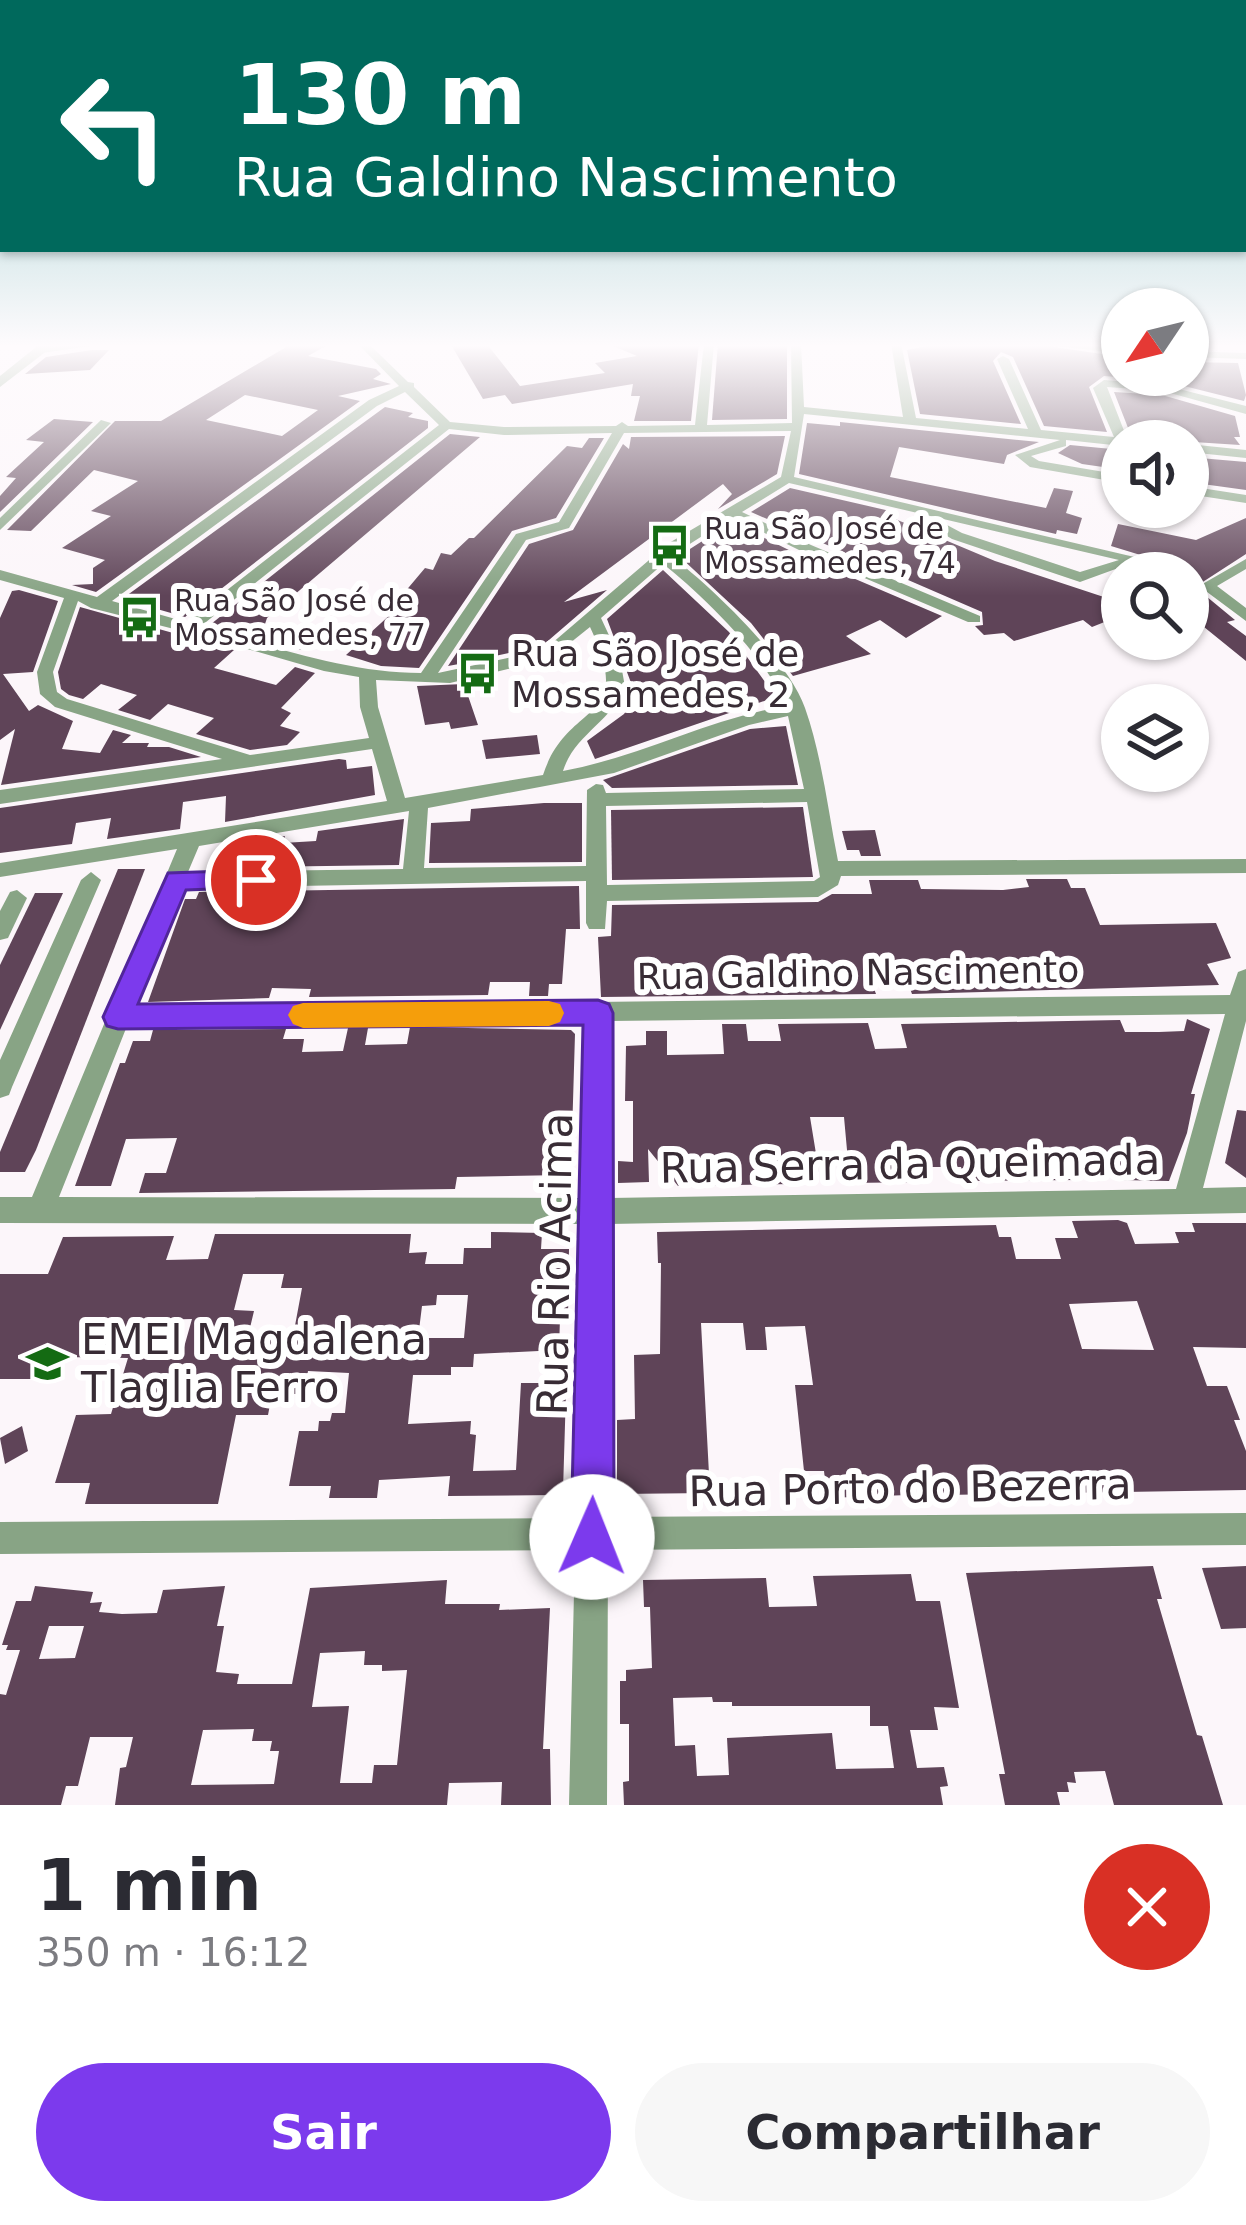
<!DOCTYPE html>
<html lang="pt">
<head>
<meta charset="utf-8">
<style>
  :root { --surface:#fff; --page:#f7f7f7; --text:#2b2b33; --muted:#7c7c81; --accent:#7c3aed }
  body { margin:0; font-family:"DejaVu Sans",sans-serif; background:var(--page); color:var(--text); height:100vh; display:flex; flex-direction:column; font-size:45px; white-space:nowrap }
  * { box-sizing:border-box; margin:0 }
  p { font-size:39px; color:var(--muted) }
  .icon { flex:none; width:66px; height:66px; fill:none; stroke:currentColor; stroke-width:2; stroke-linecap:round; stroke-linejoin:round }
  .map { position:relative; height:1805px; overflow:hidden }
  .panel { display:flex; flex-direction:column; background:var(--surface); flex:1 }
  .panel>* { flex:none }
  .top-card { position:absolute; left:0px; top:0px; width:1248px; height:252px; box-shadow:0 3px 9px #0004; background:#00695c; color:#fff; overflow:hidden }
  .needle { width:78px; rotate:235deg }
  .buttons { position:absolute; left:1101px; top:288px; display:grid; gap:24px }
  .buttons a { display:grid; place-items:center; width:108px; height:108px; border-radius:50%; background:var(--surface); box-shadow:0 3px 9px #0004; font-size:60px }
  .pin { position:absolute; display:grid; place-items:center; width:102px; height:102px; color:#fff; margin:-51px; border:6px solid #fff; border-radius:50%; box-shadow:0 3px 12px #0007 }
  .me { position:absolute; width:132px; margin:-66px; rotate:1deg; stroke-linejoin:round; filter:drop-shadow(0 0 9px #0008) }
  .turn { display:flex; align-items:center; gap:42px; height:252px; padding:0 36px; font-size:54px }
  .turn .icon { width:156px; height:156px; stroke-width:2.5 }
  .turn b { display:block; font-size:84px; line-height:102px }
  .round { display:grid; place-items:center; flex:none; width:126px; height:126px; border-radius:63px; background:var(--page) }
  .head { display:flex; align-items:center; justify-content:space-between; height:204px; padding:0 36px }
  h1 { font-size:72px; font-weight:700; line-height:90px }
  .primary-button { display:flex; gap:24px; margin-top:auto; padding:24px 36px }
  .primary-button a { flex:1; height:138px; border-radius:72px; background:var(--accent); color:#fff; font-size:48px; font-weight:700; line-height:138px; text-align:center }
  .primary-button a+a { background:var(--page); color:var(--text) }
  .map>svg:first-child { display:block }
</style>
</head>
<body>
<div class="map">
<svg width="1246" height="1805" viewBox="0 0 1246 1805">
  <rect width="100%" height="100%" fill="#fcf6fa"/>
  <!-- building -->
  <g fill="#5f4458" fill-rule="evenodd">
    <path d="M293 343H331L308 356 376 369 381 374 373 379 391 384 338 396 360 401 96 592 72 585 93 584V568L105 560 62 548 111 516 91 511 138 481 94 470 31 531 7 530 115 421H161ZM245 395 318 410 282 436 206 420Z"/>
    <polygon points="450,343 486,343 520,386 605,373 595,363 637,356 606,343 699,343 691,421 634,421 640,396 631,396 633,384 512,404 505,395 483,399"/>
    <polygon points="718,343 787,344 787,419 712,420"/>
    <polygon points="943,343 1027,343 1122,357 1122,375 1188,375 1188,362 1238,363 1246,395 1244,401 1164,381 1104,376 1089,387 1107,432 1044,426 1013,357 1001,352 993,361 1021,424 920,414 907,350"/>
    <polygon points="92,350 109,350 90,370 25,374 46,357"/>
    <polygon points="1114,392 1162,395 1235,416 1240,437 1234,437 1240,445 1132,438"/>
    <polygon points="385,407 413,413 408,417 428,421 428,428 185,617 122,599"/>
    <polygon points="54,419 93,422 0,512 0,496 16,478 6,477 44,442 26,440"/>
    <polygon points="840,422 1039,442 1007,455 1004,464 899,447 890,477 1046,508 1054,488 1073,491 1066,513 1082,518 1077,534 1057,530 1056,534 799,474 807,423 840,426"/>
    <polygon points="450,434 480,437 267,618 265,624 316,636 302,650 211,624"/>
    <polygon points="785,436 777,474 718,509 732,494 723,484 564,602 607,590 542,646 495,656 480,653 472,661 457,656 459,664 448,666 529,544 573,530 623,444 629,449 631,437"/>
    <polygon points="589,438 604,438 556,518 512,531 419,668 381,666 346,655 392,613 388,612 425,568 433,570 441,553 451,555 469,538 474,538 567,446 582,448"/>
    <polygon points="1070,445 1122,450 1122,459 1103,467 1082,464 1058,453"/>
    <polygon points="1188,457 1246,462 1246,490 1188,482"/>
    <polygon points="790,488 890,511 888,516 995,561 1122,603 1122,615 1092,627 1083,620 1014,641 1004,633 984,635 975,626 983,625 982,612 751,512"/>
    <polygon points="1246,518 1246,554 1195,587 1235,620 1227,622 1246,636 1246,661 1188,614 1188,573 1125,573 1145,563 1147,557 1111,546 1118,524 1196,540"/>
    <polygon points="732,522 799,555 942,616 906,638 880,620 846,636 871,654 793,676 751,623 679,556"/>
    <polygon points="663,570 729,632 776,697 595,759 587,741 624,714 636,696 607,619"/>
    <polygon points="19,590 58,601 33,672 3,674 29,711 38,705 73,721 62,749 100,753 113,730 131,735 122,743 149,743 147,747 169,747 201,757 1,785 15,729 0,740 0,618 12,591"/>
    <polygon points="80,607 234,650 214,668 276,685 295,667 315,673 281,708 291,713 280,726 300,732 287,745 250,750 196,734 214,718 168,704 150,720 118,710 137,695 101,684 83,699 69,695 61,689 58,672"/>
    <polygon points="464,684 478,725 451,729 449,722 425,725 417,686"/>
    <polygon points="786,726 798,785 612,788 603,780 750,729"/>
    <polygon points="537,735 540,754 486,759 482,740"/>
    <polygon points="339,759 346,760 347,769 372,766 375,795 225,822 226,796 183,802 180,829 107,839 111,818 76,823 72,844 0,853 0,808"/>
    <polygon points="544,803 582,803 582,862 429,863 431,823 470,821 471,809"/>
    <polygon points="803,807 813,877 612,880 611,810"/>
    <polygon points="404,819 399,865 245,867 252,842 285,836 283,843 316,841 318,831"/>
    <polygon points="875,830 881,856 861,856 859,850 847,850 842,831"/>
    <polygon points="118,869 145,869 36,1150 25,1172 0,1172 0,1152"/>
    <polygon points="1026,879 1067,879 1071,888 1085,888 1100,925 1216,923 1231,958 1207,964 1219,985 912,994 908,983 873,986 876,994 601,997 598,937 611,936 612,905 818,902 832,894 872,894 869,880 918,880 921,889 1003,890 1029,887"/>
    <polygon points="579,886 580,929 566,929 562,984 549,984 548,996 529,996 530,982 490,982 488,995 309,997 311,989 272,988 269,998 148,1002 185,899 196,899 199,892"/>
    <polygon points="35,893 63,893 0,1030 0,965"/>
    <polygon points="1187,1019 1210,1029 1191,1094 1195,1094 1187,1133 1169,1181 1120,1180 1115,1165 1074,1165 1079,1180 965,1181 961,1167 921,1167 924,1182 850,1183 844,1117 810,1117 819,1172 792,1173 793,1184 678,1186 648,1149 649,1182 618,1183 618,1161 633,1162 633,1101 625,1101 626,1046 646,1045 646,1031 667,1031 667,1055 724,1054 722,1024 746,1024 748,1041 781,1041 778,1024 868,1023 875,1049 907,1048 901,1024 1120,1020 1125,1032 1159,1032 1184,1031"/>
    <polygon points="410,1027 571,1030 575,1034 571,1169 563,1170 563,1175 457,1177 455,1189 139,1193 145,1173 166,1173 177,1138 126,1139 111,1186 75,1186 120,1063 125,1063 133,1041 150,1041 153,1030 286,1029 283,1039 304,1039 302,1052 343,1051 348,1028 368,1028 365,1045 407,1044"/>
    <polygon points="1237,1110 1246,1111 1246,1178 1225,1163"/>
    <path d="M1118 1220 1127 1223 1135 1244 1179 1243 1175 1232H1195L1192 1223H1246V1348L1193 1347 1207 1386H1227L1240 1420H1234L1246 1451V1490L944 1495 940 1477H905L908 1495 827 1498 824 1471H804L795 1385H813L805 1326 765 1327 767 1350H746L743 1323H701L710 1493 617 1494V1420L635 1419 634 1355 660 1354 661 1263H658L657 1232 996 1225 999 1237H1011L1016 1259H1061L1055 1238H1078L1072 1221ZM1137 1301 1154 1350 1082 1349 1069 1304Z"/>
    <path d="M491 1232 542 1233 541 1249H569L568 1318H560L559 1350 474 1354 473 1367H451V1375H413L408 1424 471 1421 470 1434 476 1435 473 1471 516 1470 521 1383H541L540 1391H566L563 1491 559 1495 448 1496 450 1476 379 1480 377 1498H329L331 1486H289L299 1431H318L319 1421H330L332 1413H345L349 1373 308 1371 304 1394H272L268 1415H236L218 1504H85L90 1483H55L76 1415 111 1414 128 1358 60 1357 51 1379H0V1274H48L63 1237 174 1236 166 1260 208 1259 215 1234H411L409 1253 427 1252 425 1264H463L464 1248H491ZM243 1274H284L281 1288H302L294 1331 278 1332 244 1353 254 1311 234 1310ZM437 1295H468L464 1338H418L422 1306 436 1305ZM192 1319 181 1358H136L148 1320Z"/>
    <polygon points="22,1426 28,1451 5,1464 0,1438"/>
    <polygon points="1153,1566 1162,1599 1157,1599 1197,1735 1202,1736 1223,1805 1114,1805 1105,1771 1074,1772 1076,1783 1067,1782 1069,1792 1057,1792 1060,1805 1005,1805 999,1774 1005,1774 966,1573"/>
    <polygon points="1246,1566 1246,1628 1221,1629 1202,1568"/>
    <path d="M911 1574 916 1601H940L959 1708 934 1707 938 1730H910L917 1768 944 1767 948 1786 940 1787 943 1805H624L623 1782 629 1781V1724H620V1681H626V1670L652 1668 650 1607H644L643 1580 766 1578 769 1607 817 1606 813 1576ZM712 1697 713 1702H732V1706H870V1726H888L894 1768 836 1769 832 1733 727 1738 729 1775 697 1776 695 1745 675 1746 673 1698Z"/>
    <path d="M447 1580 445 1604H500L499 1610 550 1608 543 1749H550L551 1805H501L502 1782 449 1783 447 1805H115L120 1768 126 1767 133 1737H90L78 1786H66L61 1805H0V1694L6 1695 20 1650H6L8 1645H2L16 1601H31L35 1586 93 1592 90 1603 102 1602 99 1612 122 1614 157 1613 163 1590 225 1586 217 1626H224L216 1672 239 1674 237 1684H292L310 1588ZM49 1626H84L75 1658 39 1659ZM365 1651 364 1665H382V1671L407 1670 397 1765H374L372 1783H340L349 1706 312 1707 320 1653ZM254 1729 252 1741H272L270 1751H279L274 1784 191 1785 203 1730Z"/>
  </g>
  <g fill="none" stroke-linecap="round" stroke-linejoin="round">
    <!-- minor -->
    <g fill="#88a485" fill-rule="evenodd">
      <polygon points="77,343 112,343 42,353 37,350"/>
      <path d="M357 343H368L408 382 414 383V387L450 422 504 427 616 426 622 422 628 426 695 425 704 343H714L707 425 792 423 791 343H801L804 407 903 417 891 343H901L916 418 1028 429 997 359 1003 356 1009 359 1041 430 1114 437 1093 388 1104 380 1163 385 1246 406V414L1163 391 1107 387 1128 441H1122V446L1066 440V446L1031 456 1039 461 1122 475V483L1030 467 1015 455 1060 440 804 414 794 477 1143 559 1080 582 952 539 920 520 932 517 962 533 1080 572 1119 560 789 483 742 512 811 545 980 616V622H968L801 551 732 517 671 556C712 587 789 661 805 708 822 756 828 811 838 861L1246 859V873L841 876 838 885 818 897 607 901 605 929H589L586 923V881L182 888 134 1007 1230 995 1238 972 1246 969V1021L1203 1188 1246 1187V1213L609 1224 608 1517 1246 1513V1545L608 1550 607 1805H569L575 1550 0 1554V1522L576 1518 583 1224 0 1223V1197H32L177 849 0 877V863L387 801 372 749 0 804V790L222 759 55 707 40 694 37 672 64 598 0 580V570L97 597 369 400 399 386ZM405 392 439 425 186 622 112 601 377 406ZM449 429 504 435 612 433 559 522 516 534 421 673C346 673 272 646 201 626ZM791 431 781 477 669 543 544 650 438 673 526 540 569 528 624 433ZM663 564C701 593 770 661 785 706 708 719 639 757 563 771 574 735 612 721 625 687L620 659 601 618ZM78 601 91 608 178 630 180 633H192L324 671 359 677 360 707 369 738 250 755 67 699 57 692 53 672ZM590 627C637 726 568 698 543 775L405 798 378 707 376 680 450 683 550 659ZM788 716 804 789 606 793 603 785 596 784 587 790 586 866 424 868 428 808 614 773 749 725ZM807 802 820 877 814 881 607 885 606 806ZM409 811 403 869 188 872 199 846ZM1225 1014 1176 1189 610 1198V1021ZM587 1021 583 1198 59 1197 127 1026Z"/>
      <polygon points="1049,343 1122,347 1122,353 1054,346"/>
      <polygon points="1188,351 1246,353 1246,359 1188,357"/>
      <polygon points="101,420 111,423 0,530 0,518"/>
      <polygon points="1188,444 1246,450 1246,458 1188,452"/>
      <polygon points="1188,486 1246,495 1246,503 1188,494"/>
      <polygon points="1246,559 1246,569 1217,586 1246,608 1246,621 1199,586"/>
      <polygon points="91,872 101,880 12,1087 9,1095 0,1098 0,1060 81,880"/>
      <polygon points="17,890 27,898 8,938 0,940 0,911 10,892"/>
    </g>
    <!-- tertiary -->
    <polygon fill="#88a485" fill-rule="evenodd" points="41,343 57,343 0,387 0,376"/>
  </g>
  <!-- sky -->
  <linearGradient id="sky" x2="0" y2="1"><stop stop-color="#87c3c5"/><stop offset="0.58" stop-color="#fefbfd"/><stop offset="1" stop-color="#fefbfd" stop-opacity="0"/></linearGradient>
  <rect width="1246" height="596" fill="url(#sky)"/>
  <!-- route -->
  <polygon fill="#7c3aed" stroke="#51269a" stroke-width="3" points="256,870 269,880 265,887 186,890 138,1004 598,1000 609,1004 613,1013 614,1537 607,1552 592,1558 578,1552 571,1537 583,1025 118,1029 107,1026 103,1017 168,873"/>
  <!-- slow -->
  <polygon fill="#f59e0b" points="549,1001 560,1004 564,1013 560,1022 549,1026 303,1028 293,1024 288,1015 293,1006 303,1003"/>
  <!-- icons -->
  <defs>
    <symbol id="bus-bare" viewBox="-9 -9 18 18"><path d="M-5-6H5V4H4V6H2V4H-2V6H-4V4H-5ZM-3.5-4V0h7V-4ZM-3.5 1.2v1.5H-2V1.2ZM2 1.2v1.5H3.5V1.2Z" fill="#146b13" stroke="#fff" stroke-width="2.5" paint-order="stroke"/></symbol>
    <symbol id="school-bare" viewBox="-9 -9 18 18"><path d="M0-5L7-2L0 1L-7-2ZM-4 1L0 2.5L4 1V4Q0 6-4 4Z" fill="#146b13" stroke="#fff" stroke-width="2.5" paint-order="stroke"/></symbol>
  </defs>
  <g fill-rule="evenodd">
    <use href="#bus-bare" x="640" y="516" width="59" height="59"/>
    <use href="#bus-bare" x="110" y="588" width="59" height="59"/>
    <use href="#bus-bare" x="448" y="644" width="59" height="59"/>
    <use href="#school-bare" x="18" y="1334" width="59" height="59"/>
  </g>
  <g text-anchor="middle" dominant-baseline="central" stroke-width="12" stroke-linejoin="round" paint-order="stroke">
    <!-- far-poi labels -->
    <g font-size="30" fill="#382c35" stroke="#fff" text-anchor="start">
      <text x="704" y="528">Rua São José de<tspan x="704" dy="34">Mossamedes, 74</tspan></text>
      <text x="174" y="600">Rua São José de<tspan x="174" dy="34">Mossamedes, 77</tspan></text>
    </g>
    <!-- poi labels -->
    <g font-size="36" fill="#382c35" stroke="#fff" text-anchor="start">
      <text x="511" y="653">Rua São José de<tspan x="511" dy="41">Mossamedes, 2</tspan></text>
    </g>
    <!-- street labels -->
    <g font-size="36" fill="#382c35" stroke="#fff">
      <text transform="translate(858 973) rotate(-1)">Rua Galdino Nascimento</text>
    </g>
    <!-- near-street labels -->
    <g font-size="42" fill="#382c35" stroke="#fff">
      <text transform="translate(910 1164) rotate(-1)">Rua Serra da Queimada</text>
      <text transform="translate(555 1264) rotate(-89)">Rua Rio Acima</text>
      <text transform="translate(910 1488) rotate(-1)">Rua Porto do Bezerra</text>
    </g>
    <!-- near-poi labels -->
    <g font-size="42" fill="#382c35" stroke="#fff" text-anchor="start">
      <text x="81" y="1339">EMEI Magdalena<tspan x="81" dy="48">Tlaglia Ferro</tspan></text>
    </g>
  </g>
</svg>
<div class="buttons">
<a><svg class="needle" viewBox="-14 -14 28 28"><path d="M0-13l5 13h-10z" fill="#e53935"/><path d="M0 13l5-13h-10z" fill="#7c7c81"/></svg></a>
<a><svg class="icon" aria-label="sound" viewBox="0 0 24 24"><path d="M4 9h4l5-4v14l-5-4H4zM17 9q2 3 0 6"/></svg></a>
<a><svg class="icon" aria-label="search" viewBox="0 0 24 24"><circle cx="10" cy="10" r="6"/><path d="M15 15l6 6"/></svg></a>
<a><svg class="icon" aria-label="layers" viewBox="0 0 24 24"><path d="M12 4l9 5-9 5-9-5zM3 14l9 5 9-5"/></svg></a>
</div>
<div class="pin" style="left:256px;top:880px;background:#d93025"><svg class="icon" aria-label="arrive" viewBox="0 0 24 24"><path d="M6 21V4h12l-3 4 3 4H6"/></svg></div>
<svg class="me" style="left:592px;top:1537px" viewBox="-20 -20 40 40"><circle r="19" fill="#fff"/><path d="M0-13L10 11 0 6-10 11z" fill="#7c3aed"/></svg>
<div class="top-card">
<div class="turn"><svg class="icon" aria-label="left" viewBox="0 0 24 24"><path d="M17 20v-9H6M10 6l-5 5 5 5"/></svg><div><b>130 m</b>Rua Galdino Nascimento</div></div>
</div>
</div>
<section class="panel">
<div class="head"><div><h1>1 min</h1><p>350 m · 16:12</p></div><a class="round" style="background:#d93025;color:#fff"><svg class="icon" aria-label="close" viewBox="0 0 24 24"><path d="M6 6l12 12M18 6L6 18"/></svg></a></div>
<div class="primary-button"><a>Sair</a><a>Compartilhar</a></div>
</section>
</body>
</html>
